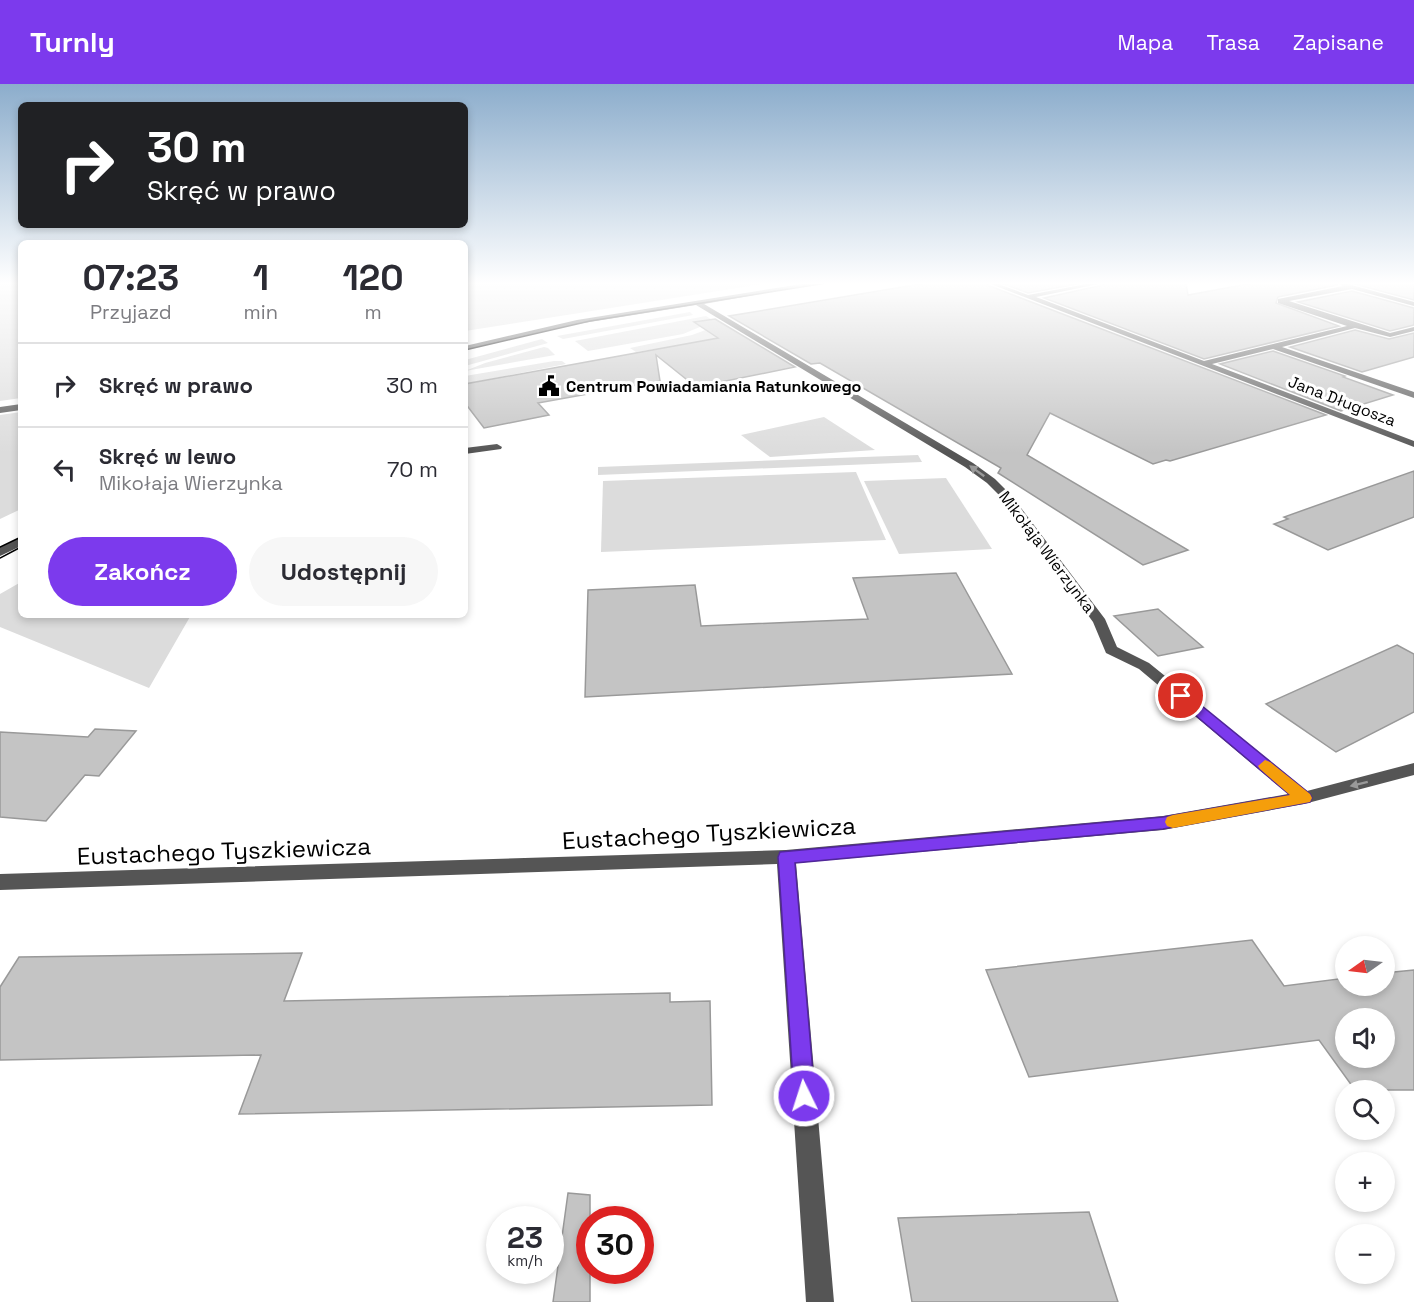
<!DOCTYPE html>
<html lang="pl">
<head>
<meta charset="utf-8">
<style>
  :root { --surface:#fff; --page:#f7f7f7; --text:#2b2b33; --muted:#7c7c81; --line:#e1e1e2; --accent:#7c3aed }
  body { margin:0; font-family:"Space Grotesk",sans-serif; background:var(--page); color:var(--text); height:100vh; display:flex; flex-direction:column; font-size:22px; white-space:nowrap }
  * { box-sizing:border-box; margin:0 }
  p { font-size:20px; color:var(--muted) }
  .icon { flex:none; width:33px; height:33px; fill:none; stroke:currentColor; stroke-width:2; stroke-linecap:round; stroke-linejoin:round }
  .map { position:relative; flex:1; overflow:hidden }
  .sheet { position:absolute; left:18px; top:156px; width:450px; height:378px; display:flex; flex-direction:column; background:var(--surface); border-radius:9px; box-shadow:0 3px 9px #0003 }
  .sheet>* { flex:none }
  .top-card { position:absolute; left:18px; top:18px; width:450px; height:126px; border-radius:9px; box-shadow:0 3px 9px #0003; background:#202124; color:#fff; overflow:hidden }
  .needle { width:39px; rotate:256deg }
  .buttons { position:absolute; left:1335px; top:852px; display:grid; gap:12px }
  .buttons a { display:grid; place-items:center; width:60px; height:60px; border-radius:50%; background:var(--surface); box-shadow:0 3px 9px #0003; font-size:30px }
  .speed { position:absolute; left:486px; top:1122px; display:flex; gap:12px; font-size:30px; font-weight:700; text-align:center }
  .speed>* { display:grid; place-content:center; width:78px; height:78px; border-radius:50%; background:var(--surface); box-shadow:0 3px 9px #0003; line-height:1 }
  .speed small { font-size:15px; font-weight:400 }
  .speed .limit { border:9px solid #d22; background:#fff; color:#111 }
  .pin { position:absolute; display:grid; place-items:center; width:51px; height:51px; color:#fff; margin:-26px; border:3px solid #fff; border-radius:50%; box-shadow:0 2px 6px #0007 }
  .me { position:absolute; width:66px; margin:-33px; rotate:356deg; stroke-linejoin:round; filter:drop-shadow(0 0 4px #0008) }
  .turn { display:flex; align-items:center; gap:21px; height:126px; padding:0 30px; font-size:27px }
  .turn .icon { width:78px; height:78px; stroke-width:2.5 }
  .turn b { display:block; font-size:42px; line-height:51px }
  .eta { display:flex; justify-content:space-evenly; align-items:center; height:102px; text-align:center }
  .eta b { font-size:36px; font-weight:700; line-height:42px }
  .action { display:flex; gap:12px; margin-top:auto; padding:12px 30px }
  .action a { flex:1; height:69px; border-radius:36px; background:var(--accent); color:#fff; font-size:24px; font-weight:700; line-height:69px; text-align:center }
  .action a+a { background:var(--page); color:var(--text) }
  ul { padding:0; list-style:none }
  li { display:flex; align-items:center; gap:18px; height:84px; padding:0 30px; border-top:2px solid var(--line) }
  li div { flex:1 }
  li b { display:block; font-size:22px }
  li em { font-style:normal }
  header { display:flex; align-items:center; gap:36px; box-sizing:border-box; height:84px; padding:0 30px; background:var(--accent); color:#fff }
  header strong { font-size:28px }
  nav { display:flex; gap:33px; margin-inline-start:auto; font-size:21px }
  .map>svg:first-child { display:block }
</style>
</head>
<body>
<header>
<strong>Turnly</strong>
<nav><a>Mapa</a><a>Trasa</a><a>Zapisane</a></nav>
</header>
<div class="map">
<svg width="1414" height="1218" viewBox="0 0 1414 1218">
  <rect width="100%" height="100%" fill="#fff"/>
  <!-- green -->
  <g fill="#dcdcdc">
    <polygon points="0,199 21,199 21,314 0,317"/>
    <polygon points="465,199 769,199 465,247"/>
    <polygon points="690,228 693,231 563,255 557,252"/>
    <polygon points="706,232 714,237 683,250 588,267 575,257"/>
    <polygon points="719,241 738,252 659,266 656,265 636,268 630,264 692,251"/>
    <polygon points="542,255 548,259 465,282 465,276"/>
    <polygon points="544,263 548,264 555,271 465,287 485,279"/>
    <polygon points="554,277 562,277 566,280 465,300 465,292"/>
    <polygon points="21,328 21,425 0,435 0,331"/>
    <polygon points="824,333 875,366 770,373 741,351"/>
    <polygon points="918,371 922,378 598,391 598,383"/>
    <polygon points="856,388 886,456 601,468 603,397"/>
    <polygon points="946,394 992,465 899,470 864,397"/>
    <polygon points="21,498 21,531 191,531 149,604 0,543 0,510"/>
  </g>
  <!-- building -->
  <g fill="#c4c4c4" stroke="#999" stroke-width="1.5" fill-rule="evenodd">
    <polygon points="926,199 986,199 987,201 1326,331 1170,377 1166,376 1153,380 1050,329 1027,371 1188,466 1143,481 998,389 1001,384 820,279 811,280 729,232"/>
    <polygon points="1001,199 1082,199 1028,209"/>
    <polygon points="1105,199 1186,199 1188,211 1253,199 1338,199 1337,201 1278,213 1276,219 1339,242 1204,275 1044,214 1103,201"/>
    <polygon points="1351,199 1414,199 1414,216"/>
    <polygon points="1352,207 1414,224 1414,241 1390,247 1298,218"/>
    <polygon points="715,235 795,283 696,303 656,271 660,297 538,319 549,331 484,344 465,319 465,300 718,254 694,238"/>
    <polygon points="1355,246 1389,255 1414,249 1414,273 1362,288 1290,263"/>
    <polygon points="1273,267 1345,292 1343,293 1393,311 1341,327 1220,280"/>
    <polygon points="1414,387 1414,433 1328,466 1274,440 1288,435 1284,433"/>
    <polygon points="956,489 1012,590 585,613 588,506 695,501 701,542 868,535 853,494"/>
    <polygon points="1158,525 1203,563 1158,572 1114,532"/>
    <polygon points="1397,561 1414,570 1414,628 1336,668 1266,620"/>
    <polygon points="95,645 136,647 99,692 85,691 46,737 0,733 0,648 88,653"/>
    <path d="M1252 856 1284 902 1346 894V902H1384V889L1414 886V1006H1355L1319 956 1029 993 986 886ZM1346 934H1384V974H1346Z"/>
    <polygon points="302,869 284,917 670,909 670,918 710,917 712,1021 239,1030 261,971 0,976 0,903 19,873"/>
    <polygon points="568,1109 590,1111 590,1218 553,1218"/>
    <polygon points="1089,1128 1118,1218 912,1218 898,1134"/>
  </g>
  <g fill="none" stroke-linecap="round" stroke-linejoin="round">
    <!-- minor -->
    <g fill="#555" fill-rule="evenodd">
      <polygon points="808,199 821,199 704,220 973,379 995,395 1012,412 1105,535 1117,563 1149,579 1307,707 1414,679 1414,691 1304,720 1163,746 796,779 834,1218 806,1218 777,780 0,806 0,790 786,766 1163,732 1288,710 1139,585 1106,569 1093,538 1004,416 987,399 965,383 696,221 577,240 465,266 465,262 577,236"/>
      <polygon points="988,199 996,199 1028,211 1092,199 1103,199 1036,213 1204,277 1347,242 1278,219 1278,215 1343,202 1339,200 1344,199 1414,218 1414,222 1352,205 1289,217 1390,249 1414,243 1414,247 1390,253 1355,244 1282,263 1414,308 1414,314 1273,265 1212,280 1414,357 1414,363"/>
      <polygon points="21,320 21,326 0,329 0,323"/>
      <polygon points="497,360 502,363 501,365 465,370 465,364"/>
      <polygon points="21,453 21,462 0,472 0,463"/>
    </g>
    <!-- tram -->
    <g stroke="#000" stroke-width="1.5">
      <polyline points="465,266 590,237 826,199"/>
      <polyline points="0,463 21,453"/>
      <polyline points="0,474 21,463"/>
    </g>
  </g>
  <!-- one-way arrows -->
  <defs><path id="oneway-solid" d="M-6-.8H1V-3.2L6.5 0L1 3.2V.8H-6Z" transform="scale(1.5)"/></defs>
  <g fill="#999">
    <use href="#oneway-solid" transform="translate(977 387) rotate(-144)"/>
    <use href="#oneway-solid" transform="translate(1359 700) rotate(166)"/>
  </g>
  <!-- sky -->
  <linearGradient id="sky" x2="0" y2="1"><stop stop-color="#8cadcc"/><stop offset="0.54" stop-color="#fff"/><stop offset="1" stop-color="#fff" stop-opacity="0"/></linearGradient>
  <rect width="1414" height="369" fill="url(#sky)"/>
  <!-- route -->
  <polygon fill="#7c3aed" stroke="#51269a" stroke-width="1.5" points="1181,608 1186,609 1310,710 1312,714 1310,718 1163,745 795,779 815,1012 812,1019 804,1022 797,1019 794,1012 778,773 780,768 1163,733 1290,711 1176,615 1174,612 1176,609"/>
  <!-- slow -->
  <polygon fill="#f59e0b" points="1265,676 1270,678 1310,710 1312,714 1310,718 1173,744 1167,742 1165,738 1167,733 1173,731 1290,711 1260,685 1258,682"/>
  <!-- icons -->
  <defs>
    <symbol id="civic-bare" viewBox="-9 -9 18 18"><path d="M-.6-6.5H3V-4.5H.6V-3L4-1V1h2V6H-6V1h2V-1L-.6-3ZM-1.2 2.5V6h2.4V2.5Z" fill="#000" stroke="#fff" stroke-width="2.5" paint-order="stroke"/></symbol>
  </defs>
  <g fill-rule="evenodd">
    <use href="#civic-bare" x="534" y="287" width="30" height="30"/>
  </g>
  <g text-anchor="middle" dominant-baseline="central" stroke-width="6" stroke-linejoin="round" paint-order="stroke">
    <!-- far-poi labels -->
    <g font-size="16" font-weight="bold" fill="#000" stroke="#fff" text-anchor="start">
      <text x="566" y="302">Centrum Powiadamiania Ratunkowego</text>
    </g>
    <!-- far-street labels -->
    <g font-size="16" fill="#000" stroke="#fff">
      <text transform="translate(1342 317) rotate(21)">Jana Długosza</text>
      <text transform="translate(1047 468) rotate(53)">Mikołaja Wierzynka</text>
    </g>
    <!-- near-street labels -->
    <g font-size="24" fill="#000" stroke="#fff">
      <text transform="translate(709 749) rotate(-3)">Eustachego Tyszkiewicza</text>
      <text transform="translate(224 767) rotate(-2)">Eustachego Tyszkiewicza</text>
    </g>
  </g>
</svg>
<div class="buttons">
<a><svg class="needle" viewBox="-14 -14 28 28"><path d="M0-13l5 13h-10z" fill="#e53935"/><path d="M0 13l5-13h-10z" fill="#7c7c81"/></svg></a>
<a><svg class="icon" aria-label="sound" viewBox="0 0 24 24"><path d="M4 9h4l5-4v14l-5-4H4zM17 9q2 3 0 6"/></svg></a>
<a><svg class="icon" aria-label="search" viewBox="0 0 24 24"><circle cx="10" cy="10" r="6"/><path d="M15 15l6 6"/></svg></a>
<a>+</a>
<a>−</a>
</div>
<div class="speed"><div>23<small>km/h</small></div><div class="limit">30</div></div>
<div class="pin" style="left:1181px;top:612px;background:#d93025"><svg class="icon" aria-label="arrive" viewBox="0 0 24 24"><path d="M6 21V4h12l-3 4 3 4H6"/></svg></div>
<svg class="me" style="left:804px;top:1012px" viewBox="-20 -20 40 40"><circle r="17" fill="#7c3aed" stroke="#fff" stroke-width="3"/><path d="M0-11L8 9 0 5-8 9z" fill="#fff"/></svg>
<div class="top-card">
<div class="turn"><svg class="icon" aria-label="right" viewBox="0 0 24 24"><path d="M7 20v-9h11M14 6l5 5-5 5"/></svg><div><b>30 m</b>Skręć w prawo</div></div>
</div>
<section class="sheet">
<div class="eta">
<div><b>07:23</b><p>Przyjazd</p></div>
<div><b>1</b><p>min</p></div>
<div><b>120</b><p>m</p></div>
</div>
<ul>
<li><svg class="icon" aria-label="right" viewBox="0 0 24 24"><path d="M7 20v-9h11M14 6l5 5-5 5"/></svg><div><b>Skręć w prawo</b></div><em>30 m</em></li>
<li><svg class="icon" aria-label="left" viewBox="0 0 24 24"><path d="M17 20v-9H6M10 6l-5 5 5 5"/></svg><div><b>Skręć w lewo</b><p>Mikołaja Wierzynka</p></div><em>70 m</em></li>
</ul>
<div class="action"><a>Zakończ</a><a>Udostępnij</a></div>
</section>
</div>
</body>
</html>
